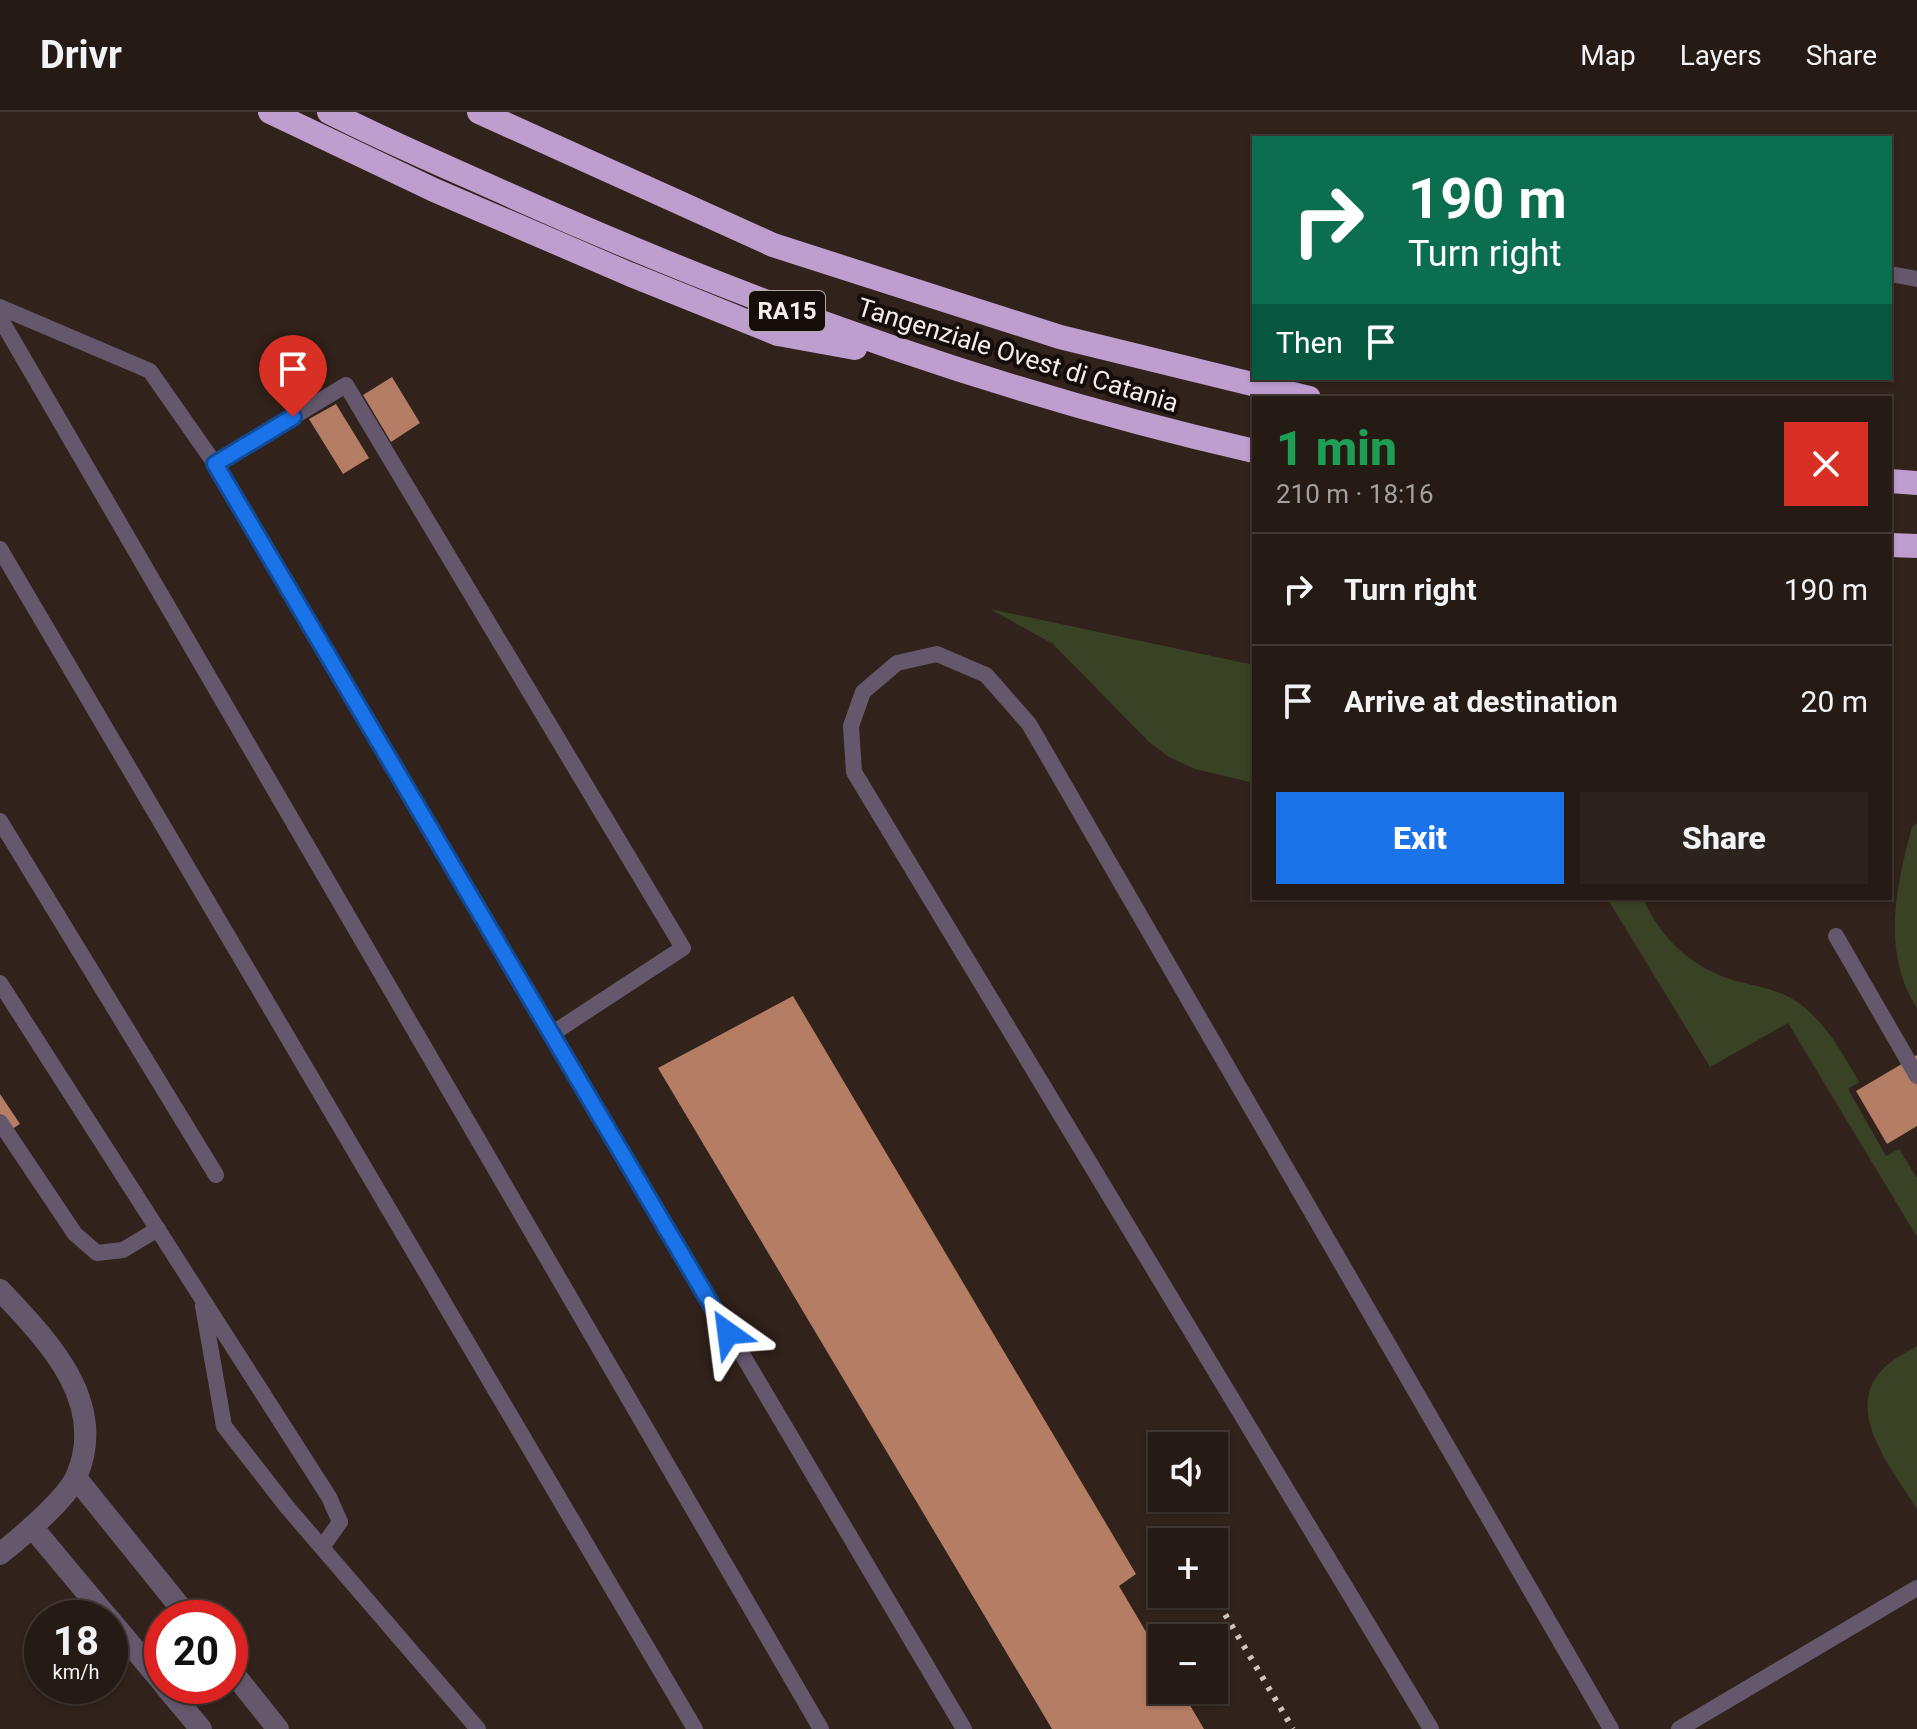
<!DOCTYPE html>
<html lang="en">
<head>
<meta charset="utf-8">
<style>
  :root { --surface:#251a14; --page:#2d231d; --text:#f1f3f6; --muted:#a3a1a0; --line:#423834; --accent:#1a73e8 }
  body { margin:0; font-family:Roboto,sans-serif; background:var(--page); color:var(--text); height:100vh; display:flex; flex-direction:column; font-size:30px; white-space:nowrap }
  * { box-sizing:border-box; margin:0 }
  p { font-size:26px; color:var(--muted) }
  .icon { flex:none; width:44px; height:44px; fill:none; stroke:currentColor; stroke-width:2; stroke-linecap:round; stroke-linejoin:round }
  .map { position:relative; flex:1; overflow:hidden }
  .sheet { position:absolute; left:1252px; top:284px; width:640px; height:504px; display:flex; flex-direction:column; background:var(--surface); border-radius:0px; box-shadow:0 2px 6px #0004,0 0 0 2px var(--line) }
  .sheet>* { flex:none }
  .top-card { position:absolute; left:1252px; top:24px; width:640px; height:244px; border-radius:0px; box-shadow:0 2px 6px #0004,0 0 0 2px var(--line); background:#0b6e4f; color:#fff; overflow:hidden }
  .fabs { position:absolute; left:1148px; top:1320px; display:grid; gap:16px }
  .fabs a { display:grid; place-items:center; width:80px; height:80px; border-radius:0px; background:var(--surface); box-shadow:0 2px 6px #0004,0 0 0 2px var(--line); font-size:40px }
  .speed { position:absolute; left:24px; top:1488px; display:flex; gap:16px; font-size:40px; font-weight:700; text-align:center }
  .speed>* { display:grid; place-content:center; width:104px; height:104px; border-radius:50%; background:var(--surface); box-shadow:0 2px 6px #0004,0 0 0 2px var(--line); line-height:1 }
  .speed small { font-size:20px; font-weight:400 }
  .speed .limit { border:12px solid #d22; background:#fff; color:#111 }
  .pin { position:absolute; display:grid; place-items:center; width:68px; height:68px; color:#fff; margin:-82px -34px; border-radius:50% 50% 50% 0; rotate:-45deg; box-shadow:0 0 8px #0007 }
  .pin .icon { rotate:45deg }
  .me { position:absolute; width:88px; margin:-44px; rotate:329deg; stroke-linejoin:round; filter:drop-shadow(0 0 6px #0008) }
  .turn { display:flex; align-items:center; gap:28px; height:168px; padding:0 24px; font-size:36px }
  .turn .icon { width:104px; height:104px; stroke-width:2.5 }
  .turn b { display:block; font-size:56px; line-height:68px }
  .then { display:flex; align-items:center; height:76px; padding:0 24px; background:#0003; gap:16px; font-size:30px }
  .round { display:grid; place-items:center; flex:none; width:84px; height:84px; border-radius:0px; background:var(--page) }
  .head { display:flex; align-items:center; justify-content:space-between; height:136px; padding:0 24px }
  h1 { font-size:48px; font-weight:800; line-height:60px; color:#1e9e55 }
  .primary-button { display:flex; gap:16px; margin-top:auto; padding:16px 24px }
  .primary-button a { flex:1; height:92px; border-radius:0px; background:var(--accent); color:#fff; font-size:32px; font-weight:800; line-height:92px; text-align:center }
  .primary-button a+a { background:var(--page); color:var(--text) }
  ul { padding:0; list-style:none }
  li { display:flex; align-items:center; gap:24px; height:112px; padding:0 24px; border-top:2px solid var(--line) }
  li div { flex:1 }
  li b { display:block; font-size:30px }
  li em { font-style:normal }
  header { display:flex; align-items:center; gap:48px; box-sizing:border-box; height:112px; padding:0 40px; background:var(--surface); border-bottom:2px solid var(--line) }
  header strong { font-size:38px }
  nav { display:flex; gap:44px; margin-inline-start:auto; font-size:28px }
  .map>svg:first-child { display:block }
</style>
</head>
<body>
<header>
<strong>Drivr</strong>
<nav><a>Map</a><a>Layers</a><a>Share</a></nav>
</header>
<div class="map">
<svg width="1917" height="1617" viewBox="0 0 1917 1617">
  <rect width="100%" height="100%" fill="#31221b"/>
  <!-- green -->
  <g fill="#3a4225">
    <polygon points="990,497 1254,553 1254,671 1195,657 1169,645 1149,630 1053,532"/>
    <path d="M1917 711V896C1881 841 1896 774 1912 715Z"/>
    <path d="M1607 786H1643C1661 828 1693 856 1736 869 1754 874 1772 876 1789 885 1822 903 1841 939 1859 970L1848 977 1886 1044 1899 1037 1917 1066V1125L1788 911 1710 955Z"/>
    <path d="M1917 1234V1397C1894 1359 1839 1296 1886 1254 1895 1246 1907 1240 1917 1234Z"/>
  </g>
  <!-- building -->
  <g fill="#b57d64">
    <polygon points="392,265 420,311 391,330 363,283"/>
    <polygon points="336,292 369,346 343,362 309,307"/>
    <polygon points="793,884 1136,1462 1119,1474 1162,1547 1162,1578 1181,1578 1204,1617 1052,1617 658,956"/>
    <polygon points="1917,943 1917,1014 1887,1032 1856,979"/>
    <polygon points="0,982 20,1012 0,1025"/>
  </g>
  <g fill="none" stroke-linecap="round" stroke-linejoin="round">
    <!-- service -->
    <g stroke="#65586d" stroke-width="16">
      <polyline points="1890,162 1917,167"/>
      <polyline points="0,195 150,259 215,352 964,1617"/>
      <polyline points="0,206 821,1617"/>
      <polyline points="215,352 346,273 683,836 550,923"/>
      <polyline points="0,437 695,1617"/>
      <polyline points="0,709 216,1063"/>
      <polyline points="1836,824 1917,964"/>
      <polyline points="0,871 329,1385 340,1410 323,1434"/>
      <polyline points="0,1010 75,1122 97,1141 123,1138 158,1117"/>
      <polyline points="203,1194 224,1314 287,1395 478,1617"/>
      <polyline points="1431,1617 854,660 851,614 863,580 897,551 937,542 986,563 1029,612 1611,1617"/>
      <polyline points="1679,1617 1917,1476"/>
    </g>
    <!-- minor -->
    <g stroke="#65586d" stroke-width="22">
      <path d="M0 1178C47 1228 108 1289 77 1363 68 1386 20 1426 0 1442"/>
      <polyline points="76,1366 189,1506"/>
      <polyline points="32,1415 108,1506"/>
      <polyline points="110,1508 162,1570"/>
      <polyline points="230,1557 278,1617"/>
      <polyline points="165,1574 201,1617"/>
    </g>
    <!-- motorway -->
    <g stroke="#bd9ecf" stroke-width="24">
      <polyline points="270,0 434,78 629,162 778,222 855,236"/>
      <path d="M329 0C390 31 454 58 516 86 755 193 999 281 1254 339"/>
      <polyline points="479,0 773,133 1060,225 1309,286"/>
      <polyline points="1890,369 1917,371"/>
      <polyline points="1890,433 1917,434"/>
    </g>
    <!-- rail -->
    <polyline stroke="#d0c4bf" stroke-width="6" stroke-dasharray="4 8" stroke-linecap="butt" points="1213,1482 1293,1617"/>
  </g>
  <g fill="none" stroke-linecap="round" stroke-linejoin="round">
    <defs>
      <polyline id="route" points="293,305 215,352 728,1221"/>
    </defs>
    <!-- route casing -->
    <use href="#route" stroke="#114b97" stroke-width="20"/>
    <!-- route -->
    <use href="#route" stroke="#1a73e8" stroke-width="14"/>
  </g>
  <g text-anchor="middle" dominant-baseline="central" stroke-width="8" stroke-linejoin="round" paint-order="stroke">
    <!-- shield labels -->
    <rect fill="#140d0a" stroke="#b3a9a5" stroke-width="2" x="749" y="179" width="76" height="40" rx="6"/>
    <g font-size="24" font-weight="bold" fill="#f7ece8">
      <text x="787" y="199">RA15</text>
    </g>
    <!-- street labels -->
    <g font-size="26" fill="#f7ece8" stroke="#140d0a">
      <text transform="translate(1018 243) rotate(17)">Tangenziale Ovest di Catania</text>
    </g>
  </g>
</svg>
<div class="fabs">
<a><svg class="icon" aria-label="sound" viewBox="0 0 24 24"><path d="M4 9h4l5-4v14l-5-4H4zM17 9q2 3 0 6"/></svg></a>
<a>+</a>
<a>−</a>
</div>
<div class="speed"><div>18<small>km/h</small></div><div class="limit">20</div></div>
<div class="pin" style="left:293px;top:305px;background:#d93025"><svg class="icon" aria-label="arrive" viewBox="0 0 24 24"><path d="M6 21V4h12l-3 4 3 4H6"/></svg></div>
<svg class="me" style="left:728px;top:1221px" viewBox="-20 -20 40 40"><path d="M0-17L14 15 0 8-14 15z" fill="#1a73e8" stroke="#fff" stroke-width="4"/></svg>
<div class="top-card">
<div class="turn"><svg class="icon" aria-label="right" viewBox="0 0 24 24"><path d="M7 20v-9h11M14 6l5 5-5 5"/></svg><div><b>190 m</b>Turn right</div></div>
<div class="then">Then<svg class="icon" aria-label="arrive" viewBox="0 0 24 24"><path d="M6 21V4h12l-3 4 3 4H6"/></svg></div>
</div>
<section class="sheet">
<div class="head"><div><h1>1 min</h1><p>210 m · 18:16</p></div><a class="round" style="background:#d93025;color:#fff"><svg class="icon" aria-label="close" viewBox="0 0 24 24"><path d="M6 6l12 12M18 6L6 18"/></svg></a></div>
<ul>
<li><svg class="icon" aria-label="right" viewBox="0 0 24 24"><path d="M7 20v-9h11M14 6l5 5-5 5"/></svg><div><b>Turn right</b></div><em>190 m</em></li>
<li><svg class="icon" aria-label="arrive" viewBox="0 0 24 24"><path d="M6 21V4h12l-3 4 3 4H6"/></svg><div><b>Arrive at destination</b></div><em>20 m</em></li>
</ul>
<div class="primary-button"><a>Exit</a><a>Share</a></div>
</section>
</div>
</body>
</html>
